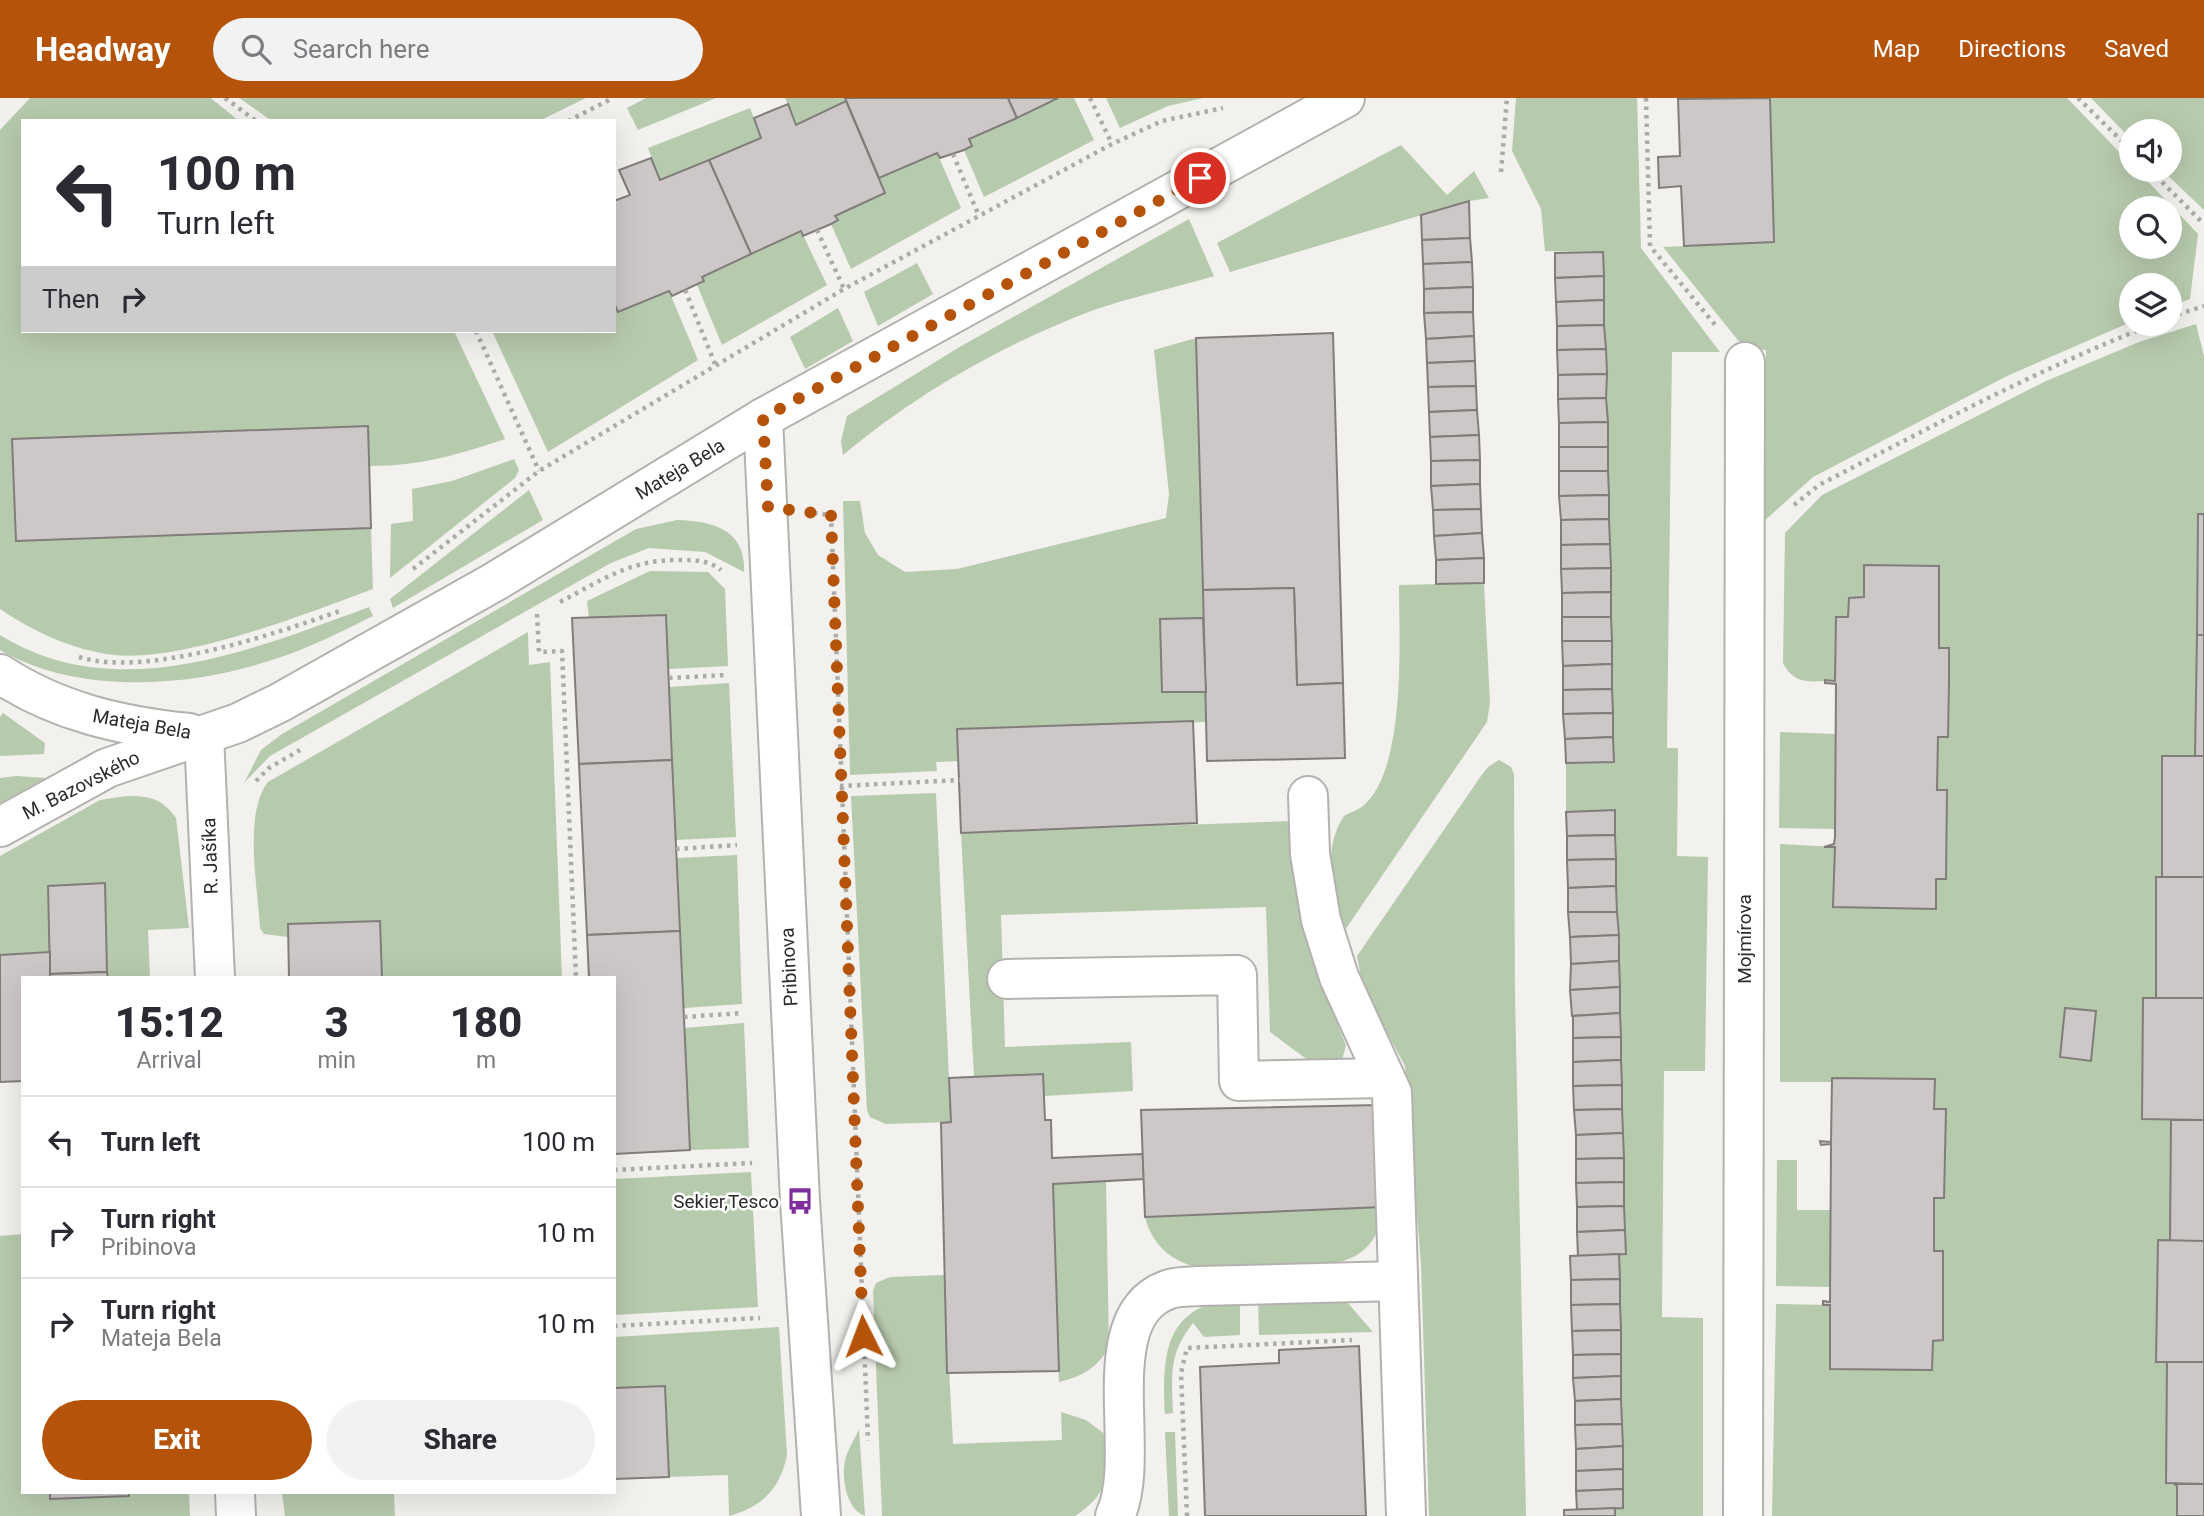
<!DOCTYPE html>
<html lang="en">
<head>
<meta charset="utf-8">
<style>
  :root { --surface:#fff; --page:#f2f2f3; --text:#2b2b33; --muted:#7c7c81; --line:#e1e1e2; --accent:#b45309 }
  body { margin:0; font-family:Roboto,sans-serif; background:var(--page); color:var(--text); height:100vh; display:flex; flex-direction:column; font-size:26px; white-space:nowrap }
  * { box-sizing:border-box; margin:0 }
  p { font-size:23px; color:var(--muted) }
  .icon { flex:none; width:38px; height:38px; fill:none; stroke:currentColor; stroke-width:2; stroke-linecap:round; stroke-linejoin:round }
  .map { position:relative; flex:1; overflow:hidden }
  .panel { position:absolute; left:21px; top:878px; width:595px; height:518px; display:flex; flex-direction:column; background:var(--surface); border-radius:0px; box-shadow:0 7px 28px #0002 }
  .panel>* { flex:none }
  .hud { position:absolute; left:21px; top:21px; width:595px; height:214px; border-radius:0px; box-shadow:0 7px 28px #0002; background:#fff; color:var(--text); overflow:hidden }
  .controls { position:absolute; left:2119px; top:21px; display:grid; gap:14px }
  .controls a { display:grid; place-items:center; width:63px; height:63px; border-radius:50%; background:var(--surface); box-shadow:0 7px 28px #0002; font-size:35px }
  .pin { position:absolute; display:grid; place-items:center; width:60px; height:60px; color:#fff; margin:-30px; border:4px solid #fff; border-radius:50%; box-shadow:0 2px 7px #0007 }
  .me { position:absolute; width:77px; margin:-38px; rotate:357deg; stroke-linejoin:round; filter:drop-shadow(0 0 5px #0008) }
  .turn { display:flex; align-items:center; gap:24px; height:147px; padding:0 21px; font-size:32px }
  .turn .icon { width:91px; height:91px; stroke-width:2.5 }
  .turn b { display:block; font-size:49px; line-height:60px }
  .then { display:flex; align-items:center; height:66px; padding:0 21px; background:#0003; gap:14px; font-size:26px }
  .eta { display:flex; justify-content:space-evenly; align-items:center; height:119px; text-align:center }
  .eta b { font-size:42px; font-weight:800; line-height:49px }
  .cta { display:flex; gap:14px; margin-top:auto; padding:14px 21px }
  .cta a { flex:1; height:80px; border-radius:42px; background:var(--accent); color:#fff; font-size:28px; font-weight:800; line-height:80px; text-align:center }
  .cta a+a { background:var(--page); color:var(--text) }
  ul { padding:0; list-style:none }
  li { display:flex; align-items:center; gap:21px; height:91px; padding:0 21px; border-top:2px solid var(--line) }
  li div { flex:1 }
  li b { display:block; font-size:26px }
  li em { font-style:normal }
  header { display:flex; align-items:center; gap:42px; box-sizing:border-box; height:98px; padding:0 35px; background:var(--accent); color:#fff }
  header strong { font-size:33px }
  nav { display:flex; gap:38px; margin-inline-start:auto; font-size:24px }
  .search { width:490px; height:63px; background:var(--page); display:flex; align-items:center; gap:18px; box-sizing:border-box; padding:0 24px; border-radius:38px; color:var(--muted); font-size:26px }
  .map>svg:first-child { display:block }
</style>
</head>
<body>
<header>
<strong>Headway</strong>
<div class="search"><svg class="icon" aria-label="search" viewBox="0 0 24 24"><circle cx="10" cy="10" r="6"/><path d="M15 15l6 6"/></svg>Search here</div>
<nav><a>Map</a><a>Directions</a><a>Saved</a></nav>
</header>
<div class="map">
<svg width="2204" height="1418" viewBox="0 0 2204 1418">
  <rect width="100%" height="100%" fill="#f3f1ed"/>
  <!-- green -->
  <g fill="#b6caad" fill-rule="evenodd">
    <path d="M30 0H211L239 23H23V233H454L505 341C457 357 420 368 369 368L368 329 17 443 371 430 373 491C306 516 184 564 114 557 73 552 34 534 0 511V32Z"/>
    <polygon points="239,0 586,0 539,23 272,23"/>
    <polygon points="646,0 716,0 638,32 627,10"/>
    <polygon points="785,0 845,0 846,3 796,27"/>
    <polygon points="1058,0 1074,0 1094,42 984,99 964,52 969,41"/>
    <polygon points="1106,0 1203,0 1168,8 1120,30"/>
    <polygon points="1516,0 1637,0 1641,150 1720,254 1672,254 1667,645 1667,650 1678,650 1677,758 1708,759 1705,973 1664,973 1662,1219 1703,1220 1703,1418 1615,1418 1615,1410 1623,1410 1619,1156 1626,1156 1615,713 1566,714 1566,665 1614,663 1603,154 1545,153 1541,111 1512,53"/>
    <path d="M1770 0H2067L2131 66 2132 72H2137L2198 136 2190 201 2170 209V187H2132L2131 224 2007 278 1813 379 1763 424 1766 252 1745 251 1663 149 1774 144ZM2132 110H2170V149H2132Z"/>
    <polygon points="2091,0 2204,0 2204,112 2162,72 2170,72 2170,33 2132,33 2131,41"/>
    <polygon points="750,10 761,40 660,82 648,50"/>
    <polygon points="1401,47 1447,97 1474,73 1489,100 1469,103 1230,174 1217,145"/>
    <polygon points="937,55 961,110 851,171 831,126 838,122 835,118 884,95 879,80"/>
    <path d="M1189 121 1214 178C1174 190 1131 199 1091 213 1002 247 916 296 843 357L841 343 847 318 963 247Z"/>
    <polygon points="801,133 827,187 722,247 697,187 703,183 702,179"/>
    <polygon points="917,165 933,196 878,228 864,194"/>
    <polygon points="669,193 698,262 548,354 492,233 614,233 614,205 618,214"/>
    <polygon points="838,210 853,243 805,271 790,239"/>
    <path d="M2196 226 2204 258V416H2198L2195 658H2162V779H2156V900L2143 901 2142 1021 2171 1022 2170 1143H2158L2157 1264H2167L2166 1385 2177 1388V1418H1772L1776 1206 1830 1207V1271L1932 1272 1933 1243 1943 1242V1153H1934V1100L1944 1099 1946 1011H1934L1935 981 1833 980V984H1780V746L1835 749 1834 805 1936 810V781H1946L1947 692H1937L1938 639H1948L1949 550H1939V468L1865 467 1864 499 1849 500 1848 519H1836L1835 583C1816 582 1795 590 1783 565L1785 435 1822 397 2046 283 2139 244Z"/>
    <polygon points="1196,240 1203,520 1160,522 1162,594 1206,594 1206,624 958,631 959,663 936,664 937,673 850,677 843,403 860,403 865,435 878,457 905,474 957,471 1166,420 1169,396 1154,252"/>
    <polygon points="514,361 519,372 515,380 390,480 391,426 413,423 412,391 452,383"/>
    <polygon points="529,392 543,422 393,510 390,501"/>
    <path d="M677 422C712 423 746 431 744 474L705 454 649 450 611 465 270 658 244 685 261 652 282 636 636 431Z"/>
    <polygon points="650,473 708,474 725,491 728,568 668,571 666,517 589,520 587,503"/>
    <path d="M1484 485 1490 605 1487 624 1343 835C1335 796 1320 754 1344 718 1349 715 1358 712 1363 708 1407 671 1399 541 1399 487Z"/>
    <path d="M369 509 373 518C341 534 309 550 275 561 192 589 79 598 0 552V537C116 609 252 552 369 509Z"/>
    <path d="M528 534 529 567 550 564 562 880H382L380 823 288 826V839L264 836 260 830C258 791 243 715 268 684Z"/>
    <polygon points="729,585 736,739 676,742 669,589"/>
    <polygon points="3,615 45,645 44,656 0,658 0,619"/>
    <polygon points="1780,634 1836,636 1835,731 1779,730"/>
    <polygon points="1499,662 1511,669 1514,676 1515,896 1526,1418 1429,1418 1421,1166 1405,968 1363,890 1357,858 1481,678 1488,669"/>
    <polygon points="16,678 46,680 0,705 0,680"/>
    <polygon points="936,695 951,1024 886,1026 870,1019 867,1012 851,698"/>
    <path d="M126 698C149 698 162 700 176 720L189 830 148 832 150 880H108L105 785 48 788 50 854 0 857V758L100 702Z"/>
    <polygon points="1291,723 1312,863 1346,947 1341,966 1309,963 1270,934 1266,809 1001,817 1005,949 1131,944 1133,993 1044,998 974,979 961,735"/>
    <polygon points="737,757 742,906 684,910 677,760"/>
    <polygon points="744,925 749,1050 690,1052 684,930"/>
    <polygon points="1777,1062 1797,1062 1797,1112 1831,1112 1830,1189 1776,1188"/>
    <polygon points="751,1074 758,1209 614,1217 614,1081"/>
    <path d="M1106 1083 1109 1250C1096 1270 1083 1278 1059 1284L1053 1086Z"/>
    <path d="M1382 1109C1381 1140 1364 1161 1332 1165L1199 1170C1171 1163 1152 1147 1145 1119Z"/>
    <polygon points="23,1136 23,1395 50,1395 50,1401 129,1398 129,1395 189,1395 190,1418 0,1418 0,1138"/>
    <path d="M944 1177 953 1346 1062 1342 1061 1314 1086 1322 1114 1343C1108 1380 1108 1396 1075 1418H882L873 1193 876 1185 890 1179Z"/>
    <path d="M1240 1199V1237L1204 1239 1193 1225C1168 1256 1172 1278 1173 1315L1165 1316C1162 1252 1165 1208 1240 1199Z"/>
    <polygon points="1258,1199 1335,1199 1347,1204 1373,1234 1259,1237"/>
    <path d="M779 1229 787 1357C780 1391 762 1409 729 1418L728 1377 669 1379 665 1288 614 1290V1239Z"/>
    <path d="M859 1331 865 1418C847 1412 841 1380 845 1363 847 1352 855 1341 859 1331Z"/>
    <polygon points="1165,1334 1175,1334 1178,1418 1169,1418"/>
    <polygon points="282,1395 394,1395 395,1418 285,1418"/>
  </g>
  <!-- building -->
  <g fill="#cdc8c7" stroke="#817d7b" stroke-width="2">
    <polygon points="845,0 1008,0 1017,20 969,41 972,48 964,52 940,60 937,55 879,80"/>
    <polygon points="1008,0 1058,0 1017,20"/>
    <polygon points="1770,0 1774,144 1684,148 1681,88 1659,90 1658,59 1680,58 1678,1"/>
    <polygon points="846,3 885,95 835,118 838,122 831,126 803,138 801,133 751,156 709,62 761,40 754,20 788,6 796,27"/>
    <polygon points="651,60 660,82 709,62 751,156 702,179 704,183 672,198 669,193 618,214 614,205 614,103 630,97 619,72"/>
    <polygon points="1469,103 1470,140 1422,142 1421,117"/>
    <polygon points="1470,140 1472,164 1423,166 1422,142"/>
    <polygon points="1603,154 1604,178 1555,180 1555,155"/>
    <polygon points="1472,164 1473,189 1424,191 1423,166"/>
    <polygon points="1604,178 1604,202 1556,204 1555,180"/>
    <polygon points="1473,189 1473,214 1424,215 1424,191"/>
    <polygon points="1604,202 1604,227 1557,228 1556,204"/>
    <polygon points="1473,214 1474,238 1426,241 1424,215"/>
    <polygon points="1604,227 1606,251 1557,252 1557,228"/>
    <polygon points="1333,235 1343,585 1297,587 1294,490 1203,492 1196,240"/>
    <polygon points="1474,238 1475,263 1427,265 1426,241"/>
    <polygon points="1606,251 1607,276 1558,277 1557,252"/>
    <polygon points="1475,263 1476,288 1428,289 1427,265"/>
    <polygon points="1607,276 1606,300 1558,301 1558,277"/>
    <polygon points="1476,288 1477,312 1429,314 1428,289"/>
    <polygon points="1606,300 1608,324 1559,325 1558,301"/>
    <polygon points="1477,312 1479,337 1430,339 1429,314"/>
    <polygon points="1608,324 1608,349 1559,349 1559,325"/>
    <polygon points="368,328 371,430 16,443 12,341"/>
    <polygon points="1479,337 1480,362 1431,363 1430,339"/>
    <rect x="1559" y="349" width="49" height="24"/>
    <polygon points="1480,362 1480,386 1431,388 1431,363"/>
    <polygon points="1559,373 1608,373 1609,397 1559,398"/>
    <polygon points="1480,386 1481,411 1433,412 1431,388"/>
    <polygon points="1609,397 1609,421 1561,422 1559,398"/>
    <polygon points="1481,411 1482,435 1434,438 1433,412"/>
    <polygon points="2198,416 2204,416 2204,537 2197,537"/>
    <polygon points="1609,421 1610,446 1561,447 1561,422"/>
    <polygon points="1482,435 1484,460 1436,462 1434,438"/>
    <polygon points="1610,446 1611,470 1561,471 1561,447"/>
    <polygon points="1484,460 1484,485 1436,486 1436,462"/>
    <polygon points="1864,467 1939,468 1939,550 1949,550 1949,586 1948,639 1938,639 1937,692 1947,692 1946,781 1936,781 1936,811 1833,809 1835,749 1824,749 1834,746 1835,739 1836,586 1825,585 1825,582 1835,583 1836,519 1848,519 1849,500 1864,499"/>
    <polygon points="1611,470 1611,494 1562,495 1561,471"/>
    <polygon points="1294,490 1297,587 1343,585 1345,660 1207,663 1203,492"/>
    <polygon points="1611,494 1611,519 1562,519 1562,495"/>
    <polygon points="666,517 672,662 579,666 572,520"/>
    <polygon points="1562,519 1611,519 1612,543 1562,543"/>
    <polygon points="1203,520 1206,594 1162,594 1160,521"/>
    <polygon points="2197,537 2204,537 2204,658 2195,658"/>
    <polygon points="1562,543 1612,543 1612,566 1563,568"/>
    <polygon points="1612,566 1612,591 1563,592 1563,568"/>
    <polygon points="1612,591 1613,615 1563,616 1563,592"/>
    <polygon points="1613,615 1613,639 1565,641 1563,616"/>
    <polygon points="1193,623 1197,725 961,735 957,631"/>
    <polygon points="1613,639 1614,664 1566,665 1565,641"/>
    <rect x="2162" y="658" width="42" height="121"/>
    <polygon points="672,662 680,833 587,837 579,666"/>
    <polygon points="1615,712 1615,737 1567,738 1566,714"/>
    <polygon points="1615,737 1616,761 1567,762 1567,738"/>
    <polygon points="1616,761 1616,788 1568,790 1567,762"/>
    <rect x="2156" y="779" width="48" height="121"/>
    <polygon points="105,785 107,874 50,876 48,788"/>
    <polygon points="1616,788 1617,814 1568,814 1568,790"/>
    <polygon points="1568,814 1617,814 1619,837 1570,839"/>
    <polygon points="380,823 382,880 289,880 288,826"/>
    <polygon points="680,833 690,1052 614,1056 614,880 589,880 587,837"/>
    <polygon points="1619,837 1619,863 1571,866 1570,839"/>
    <polygon points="50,854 50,880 23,880 23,983 0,984 0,857"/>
    <polygon points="1619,863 1620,889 1570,892 1571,866"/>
    <polygon points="107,874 108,880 50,880 50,876"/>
    <polygon points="1620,889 1620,915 1572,918 1570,892"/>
    <polygon points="2143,900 2204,900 2204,1022 2142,1021"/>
    <polygon points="2065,910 2096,913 2091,963 2060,959"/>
    <polygon points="1620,915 1621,939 1573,940 1573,918"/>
    <polygon points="1621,939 1621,962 1573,964 1573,940"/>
    <polygon points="1621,962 1622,987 1573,988 1573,964"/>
    <polygon points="1043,976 1045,1022 1051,1022 1052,1060 1143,1056 1144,1081 1053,1086 1059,1273 947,1275 941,1025 951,1024 949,980"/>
    <polygon points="1832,980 1935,981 1934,1011 1946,1011 1944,1100 1934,1100 1934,1153 1943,1153 1943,1242 1933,1243 1932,1272 1830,1271 1830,1207 1823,1207 1823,1203 1830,1204 1831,1046 1821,1047 1820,1043 1831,1044"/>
    <polygon points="1622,987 1622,1011 1574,1012 1573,988"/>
    <polygon points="1379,1007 1382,1109 1145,1119 1141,1012"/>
    <polygon points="1622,1011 1623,1035 1576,1037 1574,1012"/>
    <polygon points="2171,1022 2204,1022 2204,1143 2170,1143"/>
    <polygon points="1623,1035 1624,1060 1576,1061 1576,1037"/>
    <polygon points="1624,1060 1624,1084 1576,1085 1576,1061"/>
    <polygon points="1624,1084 1624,1108 1577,1109 1576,1085"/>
    <polygon points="1624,1108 1625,1132 1577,1134 1577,1109"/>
    <polygon points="1625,1132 1626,1156 1578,1158 1577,1134"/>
    <polygon points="2158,1142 2204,1143 2204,1264 2156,1264"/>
    <polygon points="1619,1156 1620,1181 1571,1182 1570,1158"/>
    <polygon points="1620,1181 1620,1206 1571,1207 1571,1182"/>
    <polygon points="1620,1206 1621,1232 1572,1233 1571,1207"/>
    <polygon points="1621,1232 1621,1256 1573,1257 1572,1233"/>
    <polygon points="1359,1248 1366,1418 1205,1418 1200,1269 1279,1265 1279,1252"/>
    <polygon points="1621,1256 1621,1278 1573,1280 1573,1257"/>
    <polygon points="2167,1264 2204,1264 2204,1386 2166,1385"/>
    <polygon points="1621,1278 1621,1301 1575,1303 1573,1280"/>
    <polygon points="665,1288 669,1379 614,1381 614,1290"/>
    <polygon points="1621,1301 1622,1326 1575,1327 1575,1303"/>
    <polygon points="1622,1326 1623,1348 1576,1351 1575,1327"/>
    <polygon points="1623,1348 1623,1371 1576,1373 1576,1351"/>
    <polygon points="1623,1371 1623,1391 1576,1393 1576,1373"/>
    <polygon points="2174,1386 2204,1386 2204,1418 2177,1418 2177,1388"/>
    <polygon points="1623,1391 1623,1410 1577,1412 1576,1393"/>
    <polygon points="50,1395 129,1395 129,1398 50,1401"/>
    <polygon points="1615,1410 1615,1418 1564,1418 1564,1412"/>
  </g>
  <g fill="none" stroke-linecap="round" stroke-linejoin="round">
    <defs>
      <g id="minor">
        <polyline points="763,320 800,1103 821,1418"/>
        <path d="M0 576C58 614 121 628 189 635"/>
        <polyline points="204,637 215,880"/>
        <polyline points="1308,698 1310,756 1321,822 1339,879 1392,995 1406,1418"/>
        <polyline points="0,729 107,670 238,625 279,605 496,483 763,320 1345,0"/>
        <polyline points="1007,881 1237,877 1239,983 1385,980"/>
        <polyline points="235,1395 236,1418"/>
        <path d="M1115 1418C1144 1357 1092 1220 1167 1192 1176 1188 1190 1189 1199 1188L1398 1183"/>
        <polyline points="1743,1418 1745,264"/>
      </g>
    </defs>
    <!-- minor casing -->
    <use href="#minor" stroke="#b3b2ae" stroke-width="42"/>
    <!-- path -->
    <g stroke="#acaba8" stroke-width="4.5" stroke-dasharray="3.5 5" stroke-linecap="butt">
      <polyline points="225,0 256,23"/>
      <polyline points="1090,0 1112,46"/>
      <polyline points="1646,0 1650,148 1716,228"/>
      <polyline points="2078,0 2132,53"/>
      <polyline points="568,23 613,0"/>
      <polyline points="953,56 978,116"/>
      <polyline points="2150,72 2204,126"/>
      <polyline points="1501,74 1507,0"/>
      <polyline points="817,132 844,191"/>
      <polyline points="685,192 715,266"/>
      <polyline points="2170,219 2204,208"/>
      <polyline points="476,233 539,373"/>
      <path d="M1794 407 1819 387C1929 330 2038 271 2154 226"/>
      <polyline points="814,415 831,417 868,1343"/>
      <polyline points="413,471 539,373 844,191 1112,46 1162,23 1223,10"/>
      <path d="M560 504C602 482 631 461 680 462 696 462 708 462 721 472"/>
      <polyline points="537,516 539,554 562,553 576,880"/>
      <path d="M79 559C146 580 274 536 340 513"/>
      <polyline points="669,580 727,577"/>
      <polyline points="256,683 269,670 300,652"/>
      <polyline points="840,688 960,682"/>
      <polyline points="676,751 737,747"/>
      <polyline points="684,919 743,915"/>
      <polyline points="614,1072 752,1065"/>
      <polyline points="614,1228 760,1220"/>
      <polyline points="1187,1418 1181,1275 1187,1250 1352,1242"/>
    </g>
    <!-- minor -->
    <use href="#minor" stroke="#fff" stroke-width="38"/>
  </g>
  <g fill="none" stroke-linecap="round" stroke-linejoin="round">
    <!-- route -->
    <polyline stroke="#b45309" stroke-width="12" stroke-dasharray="0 21.6" points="863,1238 831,417 768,409 763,320 1200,80"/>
  </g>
  <!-- icons -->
  <defs>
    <symbol id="bus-bare" viewBox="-9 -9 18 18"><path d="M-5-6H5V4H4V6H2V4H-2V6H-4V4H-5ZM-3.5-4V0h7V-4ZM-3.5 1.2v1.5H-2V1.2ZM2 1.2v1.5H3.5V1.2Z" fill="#7f2d9d" stroke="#fffffe" stroke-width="2.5" paint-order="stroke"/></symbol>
  </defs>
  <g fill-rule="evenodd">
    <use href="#bus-bare" x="781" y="1084" width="38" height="38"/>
  </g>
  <g text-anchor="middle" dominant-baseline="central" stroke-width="5" stroke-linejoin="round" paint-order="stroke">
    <!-- street labels -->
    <g font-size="19" fill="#2c2b2a" stroke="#fffffe">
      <text transform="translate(680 371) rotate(-31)">Mateja Bela</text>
      <text transform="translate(142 626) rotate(10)">Mateja Bela</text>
      <text transform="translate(81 687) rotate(-27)">M. Bazovského</text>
      <text transform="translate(210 758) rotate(-92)">R. Jašíka</text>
      <text transform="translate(1744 841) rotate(-90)">Mojmírova</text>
      <text transform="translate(789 869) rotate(-93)">Pribinova</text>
    </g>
    <!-- poi labels -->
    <g font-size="19" fill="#2c2b2a" stroke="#fffffe" text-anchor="end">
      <text x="779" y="1103">Sekier,Tesco</text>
    </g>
  </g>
</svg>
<div class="controls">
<a><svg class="icon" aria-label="sound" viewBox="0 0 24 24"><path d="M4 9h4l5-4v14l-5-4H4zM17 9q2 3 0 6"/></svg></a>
<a><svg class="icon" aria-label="search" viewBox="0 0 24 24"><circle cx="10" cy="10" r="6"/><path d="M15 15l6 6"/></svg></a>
<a><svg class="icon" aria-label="layers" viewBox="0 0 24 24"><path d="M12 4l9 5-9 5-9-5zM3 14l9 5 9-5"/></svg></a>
</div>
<div class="pin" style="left:1200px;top:80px;background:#d93025"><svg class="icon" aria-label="arrive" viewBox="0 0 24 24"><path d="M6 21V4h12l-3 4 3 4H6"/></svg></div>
<svg class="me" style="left:863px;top:1238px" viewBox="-20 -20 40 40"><path d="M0-17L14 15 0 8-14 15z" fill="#b45309" stroke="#fff" stroke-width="4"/></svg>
<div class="hud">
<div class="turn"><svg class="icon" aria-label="left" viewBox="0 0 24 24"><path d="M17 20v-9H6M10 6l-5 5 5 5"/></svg><div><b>100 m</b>Turn left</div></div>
<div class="then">Then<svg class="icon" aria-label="right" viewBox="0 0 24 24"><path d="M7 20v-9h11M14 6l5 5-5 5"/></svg></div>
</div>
<section class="panel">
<div class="eta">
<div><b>15:12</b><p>Arrival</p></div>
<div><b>3</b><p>min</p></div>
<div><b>180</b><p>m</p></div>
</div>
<ul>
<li><svg class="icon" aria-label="left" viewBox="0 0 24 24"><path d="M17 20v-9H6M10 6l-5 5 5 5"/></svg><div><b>Turn left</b></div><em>100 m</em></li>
<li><svg class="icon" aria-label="right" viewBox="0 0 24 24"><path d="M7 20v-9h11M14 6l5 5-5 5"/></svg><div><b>Turn right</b><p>Pribinova</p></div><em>10 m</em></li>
<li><svg class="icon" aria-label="right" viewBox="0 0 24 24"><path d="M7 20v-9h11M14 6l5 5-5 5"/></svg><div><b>Turn right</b><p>Mateja Bela</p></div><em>10 m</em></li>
</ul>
<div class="cta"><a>Exit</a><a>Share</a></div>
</section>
</div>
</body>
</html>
